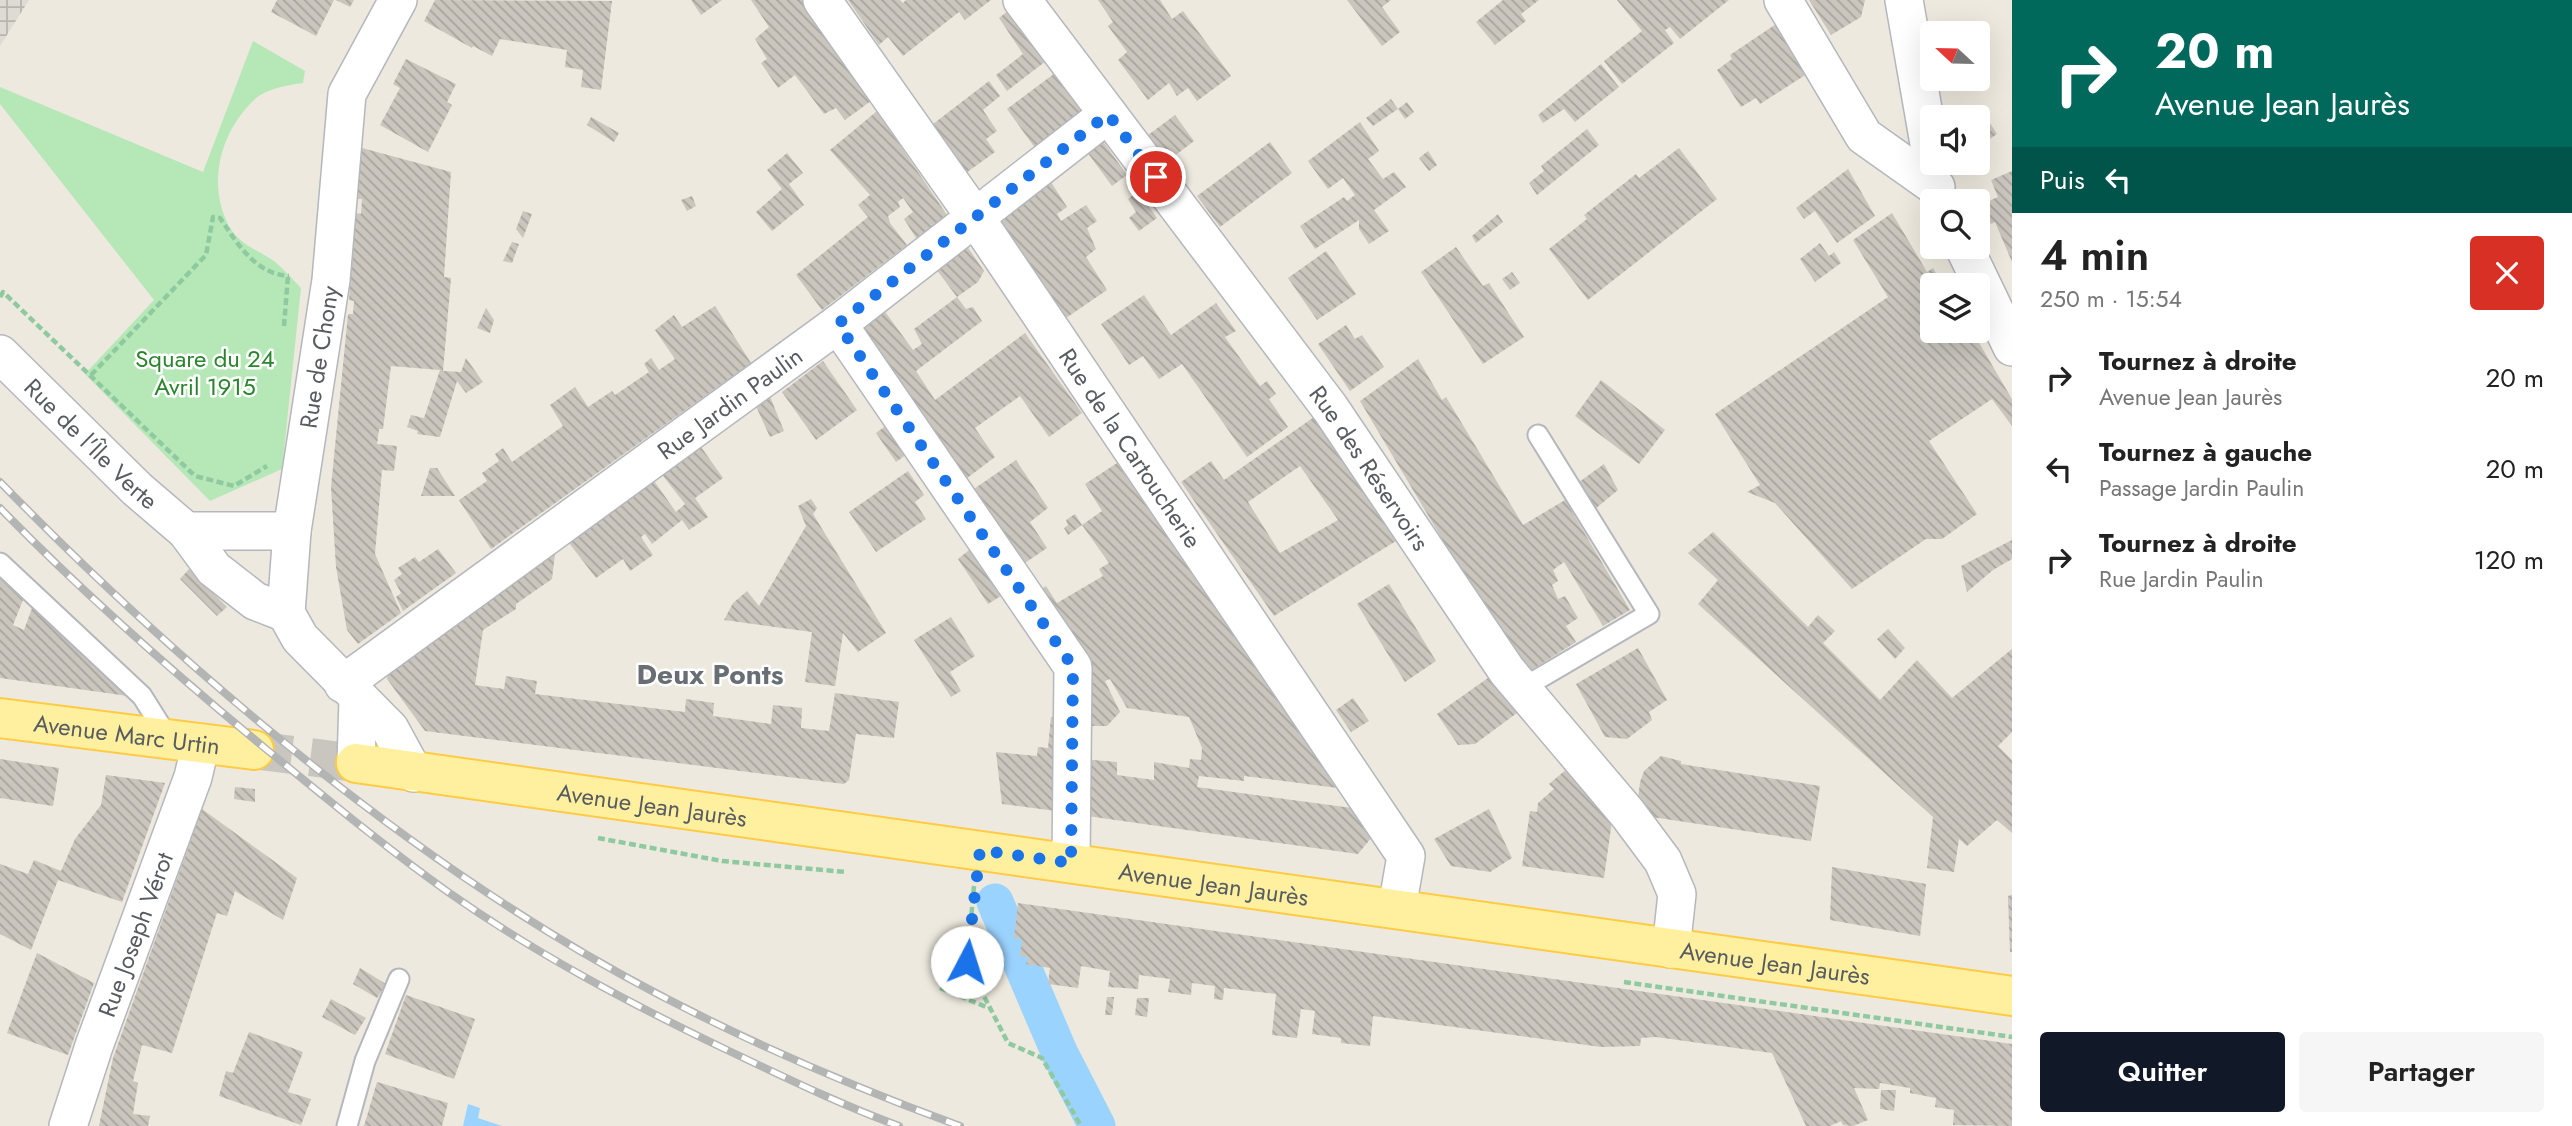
<!DOCTYPE html>
<html lang="fr">
<head>
<meta charset="utf-8">
<style>
  :root { --surface:#fff; --page:#f6f6f6; --text:#222; --muted:#767676; --accent:#111827 }
  body { margin:0; font-family:Jost,sans-serif; background:var(--page); color:var(--text); height:100vh; display:flex; flex-direction:column; font-size:26px; white-space:nowrap }
  * { box-sizing:border-box; margin:0 }
  p { font-size:23px; color:var(--muted) }
  .icon { flex:none; width:38px; height:38px; fill:none; stroke:currentColor; stroke-width:2; stroke-linecap:round; stroke-linejoin:round }
  .map { position:relative; flex:1; overflow:hidden }
  .details { display:flex; flex-direction:column; background:var(--surface); width:560px }
  .details>* { flex:none }
  .hud { background:#00695c; color:#fff; overflow:hidden }
  .needle { width:46px; rotate:292deg }
  .controls { position:absolute; left:1920px; top:21px; display:grid; gap:14px }
  .controls a { display:grid; place-items:center; width:70px; height:70px; border-radius:7px; background:var(--surface); box-shadow:0 7px 28px #0002; font-size:35px }
  .pin { position:absolute; display:grid; place-items:center; width:60px; height:60px; color:#fff; margin:-30px; border:4px solid #fff; border-radius:50%; box-shadow:0 2px 7px #0007 }
  .me { position:absolute; width:77px; margin:-38px; rotate:5deg; stroke-linejoin:round; filter:drop-shadow(0 0 5px #0008) }
  .turn { display:flex; align-items:center; gap:24px; height:147px; padding:0 28px; font-size:32px }
  .turn .icon { width:91px; height:91px; stroke-width:2.5 }
  .turn b { display:block; font-size:49px; line-height:60px }
  .then { display:flex; align-items:center; height:66px; padding:0 28px; background:#0003; gap:14px; font-size:26px }
  .round { display:grid; place-items:center; flex:none; width:74px; height:74px; border-radius:7px; background:var(--page) }
  .head { display:flex; align-items:center; justify-content:space-between; height:119px; padding:0 28px }
  h1 { font-size:42px; font-weight:600; line-height:52px }
  .button { display:flex; gap:14px; margin-top:auto; padding:14px 28px }
  .button a { flex:1; height:80px; border-radius:7px; background:var(--accent); color:#fff; font-size:28px; font-weight:600; line-height:80px; text-align:center }
  .button a+a { background:var(--page); color:var(--text) }
  ul { padding:0; list-style:none }
  li { display:flex; align-items:center; gap:21px; height:91px; padding:0 28px }
  li div { flex:1 }
  li b { display:block; font-size:26px }
  li em { font-style:normal }
  main { display:flex; flex:1; min-height:0 }
  .map>svg:first-child { display:block }
</style>
</head>
<body>
<main>
<div class="map">
<svg width="2012" height="1126" viewBox="0 0 2012 1126">
  <defs>
    <pattern id="industrial-grid" width="8" height="8" patternUnits="userSpaceOnUse" patternTransform="scale(1.75)"><rect width="8" height="8" fill="#dddbd3"/><path d="M0 4h8M4 0v8" fill="none" stroke="#b6b5af"/></pattern>
    <pattern id="building-back-hatch" width="6" height="6" patternUnits="userSpaceOnUse" patternTransform="scale(1.75)"><rect width="6" height="6" fill="#cac6bd"/><path d="M-1 5l2 2M0 0l6 6M5-1l2 2" fill="none" stroke="#a7a49d"/></pattern>
  </defs>
  <rect width="100%" height="100%" fill="#ede9de"/>
  <!-- industrial -->
  <polygon fill="url(#industrial-grid)" points="0,0 29,0 0,46"/>
  <!-- green -->
  <path fill="#b6e8b7" d="M253 41 305 71 303 83C288 85 264 89 253 101 222 131 208 179 226 220 237 245 255 248 274 261 284 269 293 280 301 288L282 469 210 501 85 374 154 300 0 104V87L203 172Z"/>
  <!-- water -->
  <polygon fill="#9bd3ff" points="468,1104 480,1108 478,1118 502,1126 463,1126"/>
  <g fill="none" stroke-linecap="round" stroke-linejoin="round">
    <!-- canal -->
    <polyline stroke="#9bd3ff" stroke-width="37" points="995,902 1060,1054 1097,1126"/>
  </g>
  <!-- building -->
  <g fill="url(#building-back-hatch)" fill-rule="evenodd">
    <polygon points="277,0 334,0 316,36 271,12"/>
    <polygon points="336,0 354,0 350,7"/>
    <polygon points="435,0 612,1 601,90 581,87 583,70 565,67 567,50 500,39 492,56 473,46 472,48 424,21"/>
    <polygon points="691,0 722,0 701,15"/>
    <polygon points="751,0 802,0 871,101 845,120 836,108 824,114 795,75 778,88 761,63 767,59 755,39 769,27"/>
    <polygon points="848,0 900,0 903,3 906,0 991,0 965,20 959,12 903,56 888,37 879,45"/>
    <polygon points="1098,0 1160,0 1172,19 1183,11 1231,76 1197,101 1188,88 1177,96 1169,83 1148,100 1118,60 1127,52 1108,26 1113,22"/>
    <polygon points="1347,0 1391,0 1382,7 1400,32 1382,46"/>
    <polygon points="1503,0 1539,0 1521,14 1526,21 1495,45 1476,22"/>
    <polygon points="1617,0 1729,0 1680,39 1670,27 1665,30 1674,43 1622,84 1604,61 1642,31"/>
    <polygon points="1809,0 1865,0 1861,17 1831,35"/>
    <polygon points="1009,10 1046,61 1007,91 996,75 1023,54 999,18"/>
    <polygon points="1779,22 1810,72 1760,104 1756,98 1741,107 1717,70 1732,59 1730,55"/>
    <polygon points="406,59 456,84 447,102 452,105 428,152 380,125 400,88 393,84"/>
    <polygon points="1601,64 1619,87 1575,122 1564,109 1543,123 1538,115"/>
    <polygon points="1055,73 1083,113 1035,148 1007,109"/>
    <polygon points="989,81 1000,96 983,110 997,131 986,139 995,152 966,173 933,124"/>
    <polygon points="1391,99 1398,109 1373,126 1366,118"/>
    <polygon points="1407,102 1414,112 1405,119 1398,109"/>
    <polygon points="877,111 947,215 916,238 904,219 913,212 903,198 898,202 900,207 888,216 890,223 907,245 822,310 796,275 868,217 858,205 870,195 830,150"/>
    <polygon points="1175,115 1194,141 1164,164 1144,138"/>
    <polygon points="591,117 619,133 614,142 587,125"/>
    <polygon points="1986,117 1997,134 1987,141 1978,125"/>
    <polygon points="1360,122 1379,151 1368,159 1383,179 1394,172 1406,187 1374,210 1389,231 1369,244 1359,229 1359,220 1315,249 1300,226 1344,197 1347,201 1355,195 1343,178 1328,189 1308,161"/>
    <polygon points="1587,129 1599,145 1537,195 1529,183 1544,171 1541,166"/>
    <polygon points="1102,140 1127,175 1112,186 1087,152"/>
    <polygon points="1270,142 1292,173 1220,227 1197,196"/>
    <polygon points="362,148 451,172 444,277 451,278 443,371 461,372 466,358 483,382 466,393 457,381 440,437 417,434 418,431 407,427 411,415 424,418 440,370 391,366 383,429 379,429 377,444 397,446 394,471 382,470 375,554 401,613 358,644 347,630 336,567 331,487 348,314 353,314 354,301 349,300 356,213 361,214 362,199 357,199"/>
    <polygon points="1679,148 1717,199 1588,300 1549,249 1587,219 1584,215 1636,174 1639,178"/>
    <polygon points="1428,151 1437,165 1429,171 1419,158"/>
    <polygon points="787,153 803,173 789,184 804,205 772,231 756,212 782,189 767,170"/>
    <polygon points="1848,169 1875,216 1837,243 1815,211 1804,219 1796,208"/>
    <polygon points="2012,171 2012,262 1995,222 1991,224 1982,204 1998,197 1991,180"/>
    <polygon points="1049,179 1067,207 1057,214 1061,221 1086,205 1097,221 1087,228 1096,249 1086,257 1107,290 1066,318 997,219"/>
    <polygon points="1138,191 1157,218 1139,231 1129,218 1136,212 1128,199"/>
    <polygon points="692,196 696,206 687,211 681,200"/>
    <polygon points="523,211 532,214 523,238 516,229"/>
    <polygon points="1892,213 1927,272 1933,268 1943,285 1932,285 1932,331 1972,331 2012,399 2012,426 1992,399 1929,441 1977,514 1942,539 1926,539 1852,589 1775,503 1747,492 1760,485 1715,414 1888,297 1853,240"/>
    <polygon points="1498,214 1503,222 1476,243 1472,236"/>
    <polygon points="512,242 519,244 512,263 503,261"/>
    <polygon points="1820,243 1829,256 1834,252 1841,263 1815,282 1800,259"/>
    <polygon points="967,246 984,271 978,282 957,297 966,309 973,307 982,321 916,371 935,400 1025,333 1082,413 1049,437 1020,396 975,428 995,457 958,485 851,332 883,309 913,350 922,344 914,329 957,297 936,269"/>
    <polygon points="1456,247 1483,286 1489,283 1524,337 1483,364 1421,272"/>
    <polygon points="1326,251 1356,294 1317,320 1288,278"/>
    <polygon points="1512,272 1520,283 1510,290 1502,279"/>
    <polygon points="1144,295 1171,335 1216,303 1236,331 1225,337 1260,386 1267,381 1276,394 1269,399 1288,427 1247,457 1182,364 1159,379 1143,356 1129,365 1101,324"/>
    <polygon points="715,306 751,363 491,549 459,500 487,481 482,473 499,461 495,454 503,448 512,462 563,426 550,405 575,387 588,407 612,391 615,395 649,372 644,364 651,358 659,370 675,359 655,330 674,315 682,327"/>
    <polygon points="486,308 494,320 490,333 477,328"/>
    <polygon points="1346,325 1355,339 1362,335 1384,367 1350,391 1318,344"/>
    <polygon points="1418,359 1442,400 1446,397 1523,525 1565,500 1630,610 1603,626 1564,562 1553,570 1558,581 1552,585 1558,599 1565,596 1578,618 1566,626 1576,642 1523,675 1360,401"/>
    <polygon points="823,361 857,410 816,440 782,392"/>
    <polygon points="1601,380 1665,430 1639,464 1575,416"/>
    <polygon points="769,394 784,431 770,437 755,404"/>
    <path d="M1317 415 1401 538 1274 616 1181 482 1211 461 1224 480ZM1300 466 1338 520 1280 553 1248 502Z"/>
    <polygon points="894,420 914,449 896,462 876,433"/>
    <polygon points="699,444 723,478 695,498 708,517 689,530 682,520 652,544 645,534 641,537 653,555 630,571 623,559 596,578 566,539 652,478 676,512 685,504 660,472"/>
    <polygon points="1016,460 1048,508 1030,522 1047,548 1016,569 965,495"/>
    <polygon points="1117,463 1338,788 1244,776 1244,781 1199,776 1197,787 1352,808 1372,837 1358,854 1080,815 1081,759 1117,762 1117,775 1154,780 1154,762 1189,768 1190,759 1201,760 1202,748 1189,717 1127,708 1110,679 1105,681 1120,712 1107,726 1082,726 1035,593 1046,586 1057,603 1103,576 1099,569 1109,563 1082,525 1102,511 1085,484"/>
    <polygon points="1604,464 1618,490 1595,509 1579,482"/>
    <polygon points="430,468 437,468 455,496 421,496"/>
    <polygon points="908,471 924,495 915,502 926,519 876,552 849,512"/>
    <polygon points="811,499 817,508 813,514 886,633 858,652 843,633 835,686 805,682 812,632 724,620 733,603 747,591 759,606 806,526 798,506"/>
    <polygon points="1075,514 1082,525 1068,535 1064,528 1068,525 1066,520"/>
    <polygon points="1713,532 1808,627 1818,615 1835,631 1823,643 1880,700 1917,660 1952,698 2012,649 2012,732 1998,746 2012,760 2012,833 1997,820 1967,846 1959,839 1954,872 1927,868 1933,817 1698,604 1718,580 1688,553"/>
    <polygon points="2012,540 2012,559 1993,570 1967,592 1961,566"/>
    <polygon points="979,542 1012,589 988,604 958,559"/>
    <polygon points="556,545 552,579 516,604 516,609 483,630 475,685 504,689 506,676 537,681 535,694 685,712 686,699 714,703 713,716 771,724 773,705 802,708 801,728 829,731 835,693 899,702 894,738 856,734 849,780 844,784 425,731 387,679 389,666"/>
    <polygon points="438,549 456,573 403,611 396,597 401,593 394,580 402,574 398,568 415,557 419,562"/>
    <polygon points="189,569 227,607 217,616 180,579"/>
    <polygon points="0,578 23,600 13,625 24,630 32,608 128,696 0,678"/>
    <polygon points="1389,584 1436,661 1405,682 1357,604"/>
    <polygon points="951,617 975,656 950,672 961,691 951,697 914,640"/>
    <polygon points="1888,629 1905,648 1895,659 1877,639"/>
    <polygon points="1638,648 1667,700 1649,712 1652,720 1627,739 1605,737 1576,684"/>
    <polygon points="1495,673 1521,710 1475,744 1458,745 1437,714"/>
    <polygon points="1353,698 1369,721 1351,732 1336,710"/>
    <polygon points="1051,717 1065,719 1063,812 1002,804 996,752 1037,756 1038,747 1048,748"/>
    <polygon points="1661,756 1681,761 1681,764 1820,786 1811,841 1652,817 1638,800 1640,782 1644,771"/>
    <polygon points="0,759 59,768 53,806 0,798"/>
    <polygon points="1568,768 1612,821 1604,878 1522,866 1530,811 1537,812 1538,803 1554,789 1549,784"/>
    <polygon points="106,775 165,783 122,902 58,880 31,950 0,934 0,864 28,874 34,860 61,871 75,839 101,805"/>
    <polygon points="235,787 255,789 255,802 234,799"/>
    <polygon points="202,809 297,878 283,920 235,891 227,916 217,913 172,1053 142,1045 133,1081 138,1083 133,1114 150,1116 148,1126 99,1126 113,1058"/>
    <polygon points="1489,809 1512,858 1490,872 1451,866 1434,839"/>
    <polygon points="1832,867 1926,884 1920,936 1830,920"/>
    <polygon points="2012,895 2012,952 2010,952 2008,896"/>
    <polygon points="1018,903 2012,1044 2012,1126 1953,1125 1954,1110 1935,1107 1936,1098 1910,1093 1910,1088 1880,1083 1879,1089 1854,1088 1868,1120 1853,1126 1843,1125 1841,1121 1830,1126 1806,1126 1772,1053 1656,1037 1641,1038 1640,1046 1601,1047 1373,1016 1370,1046 1341,1043 1341,1038 1312,1034 1315,1011 1301,1009 1297,1038 1272,1035 1276,994 1224,988 1223,1000 1214,999 1215,986 1192,983 1191,995 1168,992 1170,979 1139,975 1138,989 1108,987 1110,971 1081,966 1078,988 1048,984 1050,968 1026,964 1028,957 1020,956 1022,939 1014,938"/>
    <polygon points="37,953 94,983 68,1055 7,1033"/>
    <polygon points="360,968 386,984 377,998 353,984"/>
    <polygon points="406,995 475,1019 454,1079 385,1054"/>
    <polygon points="1107,997 1114,997 1112,1015 1105,1015"/>
    <polygon points="1137,998 1149,998 1147,1017 1135,1015"/>
    <polygon points="331,999 366,1018 355,1035 322,1017"/>
    <polygon points="249,1032 303,1052 288,1092 311,1099 301,1125 219,1096 226,1071 233,1073"/>
    <polygon points="377,1082 448,1103 442,1126 364,1126"/>
    <polygon points="1881,1090 1896,1090 1894,1111 1880,1109"/>
  </g>
  <g fill="none" stroke-linecap="round" stroke-linejoin="round">
    <!-- primary-tunnel -->
    <polyline stroke="#c8c6bf" stroke-width="38" stroke-dasharray="38 19" stroke-linecap="butt" points="254,750 356,763"/>
    <defs>
      <g id="lane">
        <polyline points="0,563 142,696 169,739"/>
        <polyline points="1521,689 1649,614 1538,435"/>
        <polyline points="347,1126 365,1061 399,979"/>
      </g>
      <g id="street">
        <polyline points="398,0 347,94 331,280 292,531 286,613 300,638 390,729 414,773"/>
        <path id="s1" d="M822 0 975 217 1406 856 1397 908"/>
        <path id="s2" d="M1022 0 1330 408 1507 671 1628 814 1663 861 1677 894 1671 949"/>
        <polyline points="1783,0 1864,136 1936,187"/>
        <polyline points="1904,0 1932,161"/>
        <polyline points="1964,247 2012,347"/>
        <polyline points="838,324 1073,667 1071,863"/>
        <path id="s3" d="M0 354 137 489 186 531 214 569 255 601 286 613"/>
        <polyline points="186,531 292,531"/>
        <path id="s4" d="M343 684 838 324 1108 114"/>
        <polyline points="356,763 358,699"/>
        <path id="s5" d="M68 1126 94 1046 193 777 201 743"/>
      </g>
      <g id="primary">
        <path id="s6" d="M0 718 254 750"/>
        <path id="s7" d="M356 763 2012 996"/>
      </g>
    </defs>
    <!-- lane casing -->
    <use href="#lane" stroke="#b4b7bd" stroke-width="23"/>
    <!-- street casing -->
    <use href="#street" stroke="#b4b7bd" stroke-width="40"/>
    <!-- primary casing -->
    <use href="#primary" stroke="#ffcb44" stroke-width="42"/>
    <!-- path -->
    <g stroke="#8fc9a0" stroke-width="4.5" stroke-dasharray="7 3.5" stroke-linecap="butt">
      <polyline points="0,297 3,292 195,476 234,486 267,466"/>
      <polyline points="284,326 288,276"/>
      <path d="M91 375 206 255 213 217 220 218C237 243 255 274 289 276"/>
      <polyline points="598,838 722,861 846,872"/>
      <polyline points="974,886 967,963 1008,1043 1042,1058 1081,1126"/>
      <polyline points="1624,982 2012,1037"/>
      <polyline points="940,988 991,1009"/>
    </g>
    <!-- lane -->
    <use href="#lane" stroke="#fff" stroke-width="19"/>
    <!-- street -->
    <use href="#street" stroke="#fff" stroke-width="37"/>
    <!-- primary -->
    <use href="#primary" stroke="#fff0a0" stroke-width="38"/>
    <defs>
      <g id="rail">
        <path d="M0 482C160 646 352 811 547 931 676 1011 818 1074 960 1126"/>
        <path d="M0 508C84 594 174 673 266 749 326 798 386 848 448 892 536 954 631 1004 727 1050 784 1077 839 1104 899 1126"/>
      </g>
    </defs>
    <!-- rail casing -->
    <use href="#rail" stroke="#b3b4b4" stroke-width="8"/>
    <!-- rail -->
    <use href="#rail" stroke="#fff" stroke-width="5" stroke-dasharray="16" stroke-linecap="butt"/>
  </g>
  <g fill="none" stroke-linecap="round" stroke-linejoin="round">
    <!-- route -->
    <polyline stroke="#1a73e8" stroke-width="12" stroke-dasharray="0 21.6" points="967,962 980,850 1071,863 1073,667 838,324 1108,114 1156,177"/>
  </g>
  <g text-anchor="middle" dominant-baseline="central" stroke-width="5" stroke-linejoin="round" paint-order="stroke">
    <!-- street labels -->
    <g font-size="24" fill="#575c61" stroke="#fff">
      <text transform="translate(319 357) rotate(-81)">Rue de Chony</text>
      <text stroke="none"><textPath href="#s4" startOffset="478">Rue Jardin Paulin</textPath></text>
      <text stroke="none"><textPath href="#s3" startOffset="128">Rue de l'Île Verte</textPath></text>
      <text stroke="none"><textPath href="#s1" startOffset="544">Rue de la Cartoucherie</textPath></text>
      <text stroke="none"><textPath href="#s2" startOffset="583">Rue des Réservoirs</textPath></text>
      <text stroke="none"><textPath href="#s6" startOffset="128">Avenue Marc Urtin</textPath></text>
      <text stroke="none"><textPath href="#s7" startOffset="299">Avenue Jean Jaurès</textPath></text>
      <text stroke="none"><textPath href="#s7" startOffset="866">Avenue Jean Jaurès</textPath></text>
      <text stroke="none"><textPath href="#s5" startOffset="203">Rue Joseph Vérot</textPath></text>
      <text stroke="none"><textPath href="#s7" startOffset="1433">Avenue Jean Jaurès</textPath></text>
    </g>
    <!-- park labels -->
    <g font-size="24" fill="#2b852f" stroke="#fff">
      <text x="205" y="358">Square du 24<tspan x="205" dy="28">Avril 1915</tspan></text>
    </g>
    <!-- quarter labels -->
    <g font-size="28" font-weight="bold" fill="#686e73" stroke="#fff">
      <text x="710" y="674">Deux Ponts</text>
    </g>
  </g>
</svg>
<div class="controls">
<a><svg class="needle" viewBox="-14 -14 28 28"><path d="M0-13l5 13h-10z" fill="#e53935"/><path d="M0 13l5-13h-10z" fill="#767676"/></svg></a>
<a><svg class="icon" aria-label="sound" viewBox="0 0 24 24"><path d="M4 9h4l5-4v14l-5-4H4zM17 9q2 3 0 6"/></svg></a>
<a><svg class="icon" aria-label="search" viewBox="0 0 24 24"><circle cx="10" cy="10" r="6"/><path d="M15 15l6 6"/></svg></a>
<a><svg class="icon" aria-label="layers" viewBox="0 0 24 24"><path d="M12 4l9 5-9 5-9-5zM3 14l9 5 9-5"/></svg></a>
</div>
<div class="pin" style="left:1156px;top:177px;background:#d93025"><svg class="icon" aria-label="arrive" viewBox="0 0 24 24"><path d="M6 21V4h12l-3 4 3 4H6"/></svg></div>
<svg class="me" style="left:967px;top:962px" viewBox="-20 -20 40 40"><circle r="19" fill="#fff"/><path d="M0-13L10 11 0 6-10 11z" fill="#1a73e8"/></svg>
</div>
<section class="details">
<div class="hud">
<div class="turn"><svg class="icon" aria-label="right" viewBox="0 0 24 24"><path d="M7 20v-9h11M14 6l5 5-5 5"/></svg><div><b>20 m</b>Avenue Jean Jaurès</div></div>
<div class="then">Puis<svg class="icon" aria-label="left" viewBox="0 0 24 24"><path d="M17 20v-9H6M10 6l-5 5 5 5"/></svg></div>
</div>
<div class="head"><div><h1>4 min</h1><p>250 m · 15:54</p></div><a class="round" style="background:#d93025;color:#fff"><svg class="icon" aria-label="close" viewBox="0 0 24 24"><path d="M6 6l12 12M18 6L6 18"/></svg></a></div>
<ul>
<li><svg class="icon" aria-label="right" viewBox="0 0 24 24"><path d="M7 20v-9h11M14 6l5 5-5 5"/></svg><div><b>Tournez à droite</b><p>Avenue Jean Jaurès</p></div><em>20 m</em></li>
<li><svg class="icon" aria-label="left" viewBox="0 0 24 24"><path d="M17 20v-9H6M10 6l-5 5 5 5"/></svg><div><b>Tournez à gauche</b><p>Passage Jardin Paulin</p></div><em>20 m</em></li>
<li><svg class="icon" aria-label="right" viewBox="0 0 24 24"><path d="M7 20v-9h11M14 6l5 5-5 5"/></svg><div><b>Tournez à droite</b><p>Rue Jardin Paulin</p></div><em>120 m</em></li>
</ul>
<div class="button"><a>Quitter</a><a>Partager</a></div>
</section>
</main>
</body>
</html>
